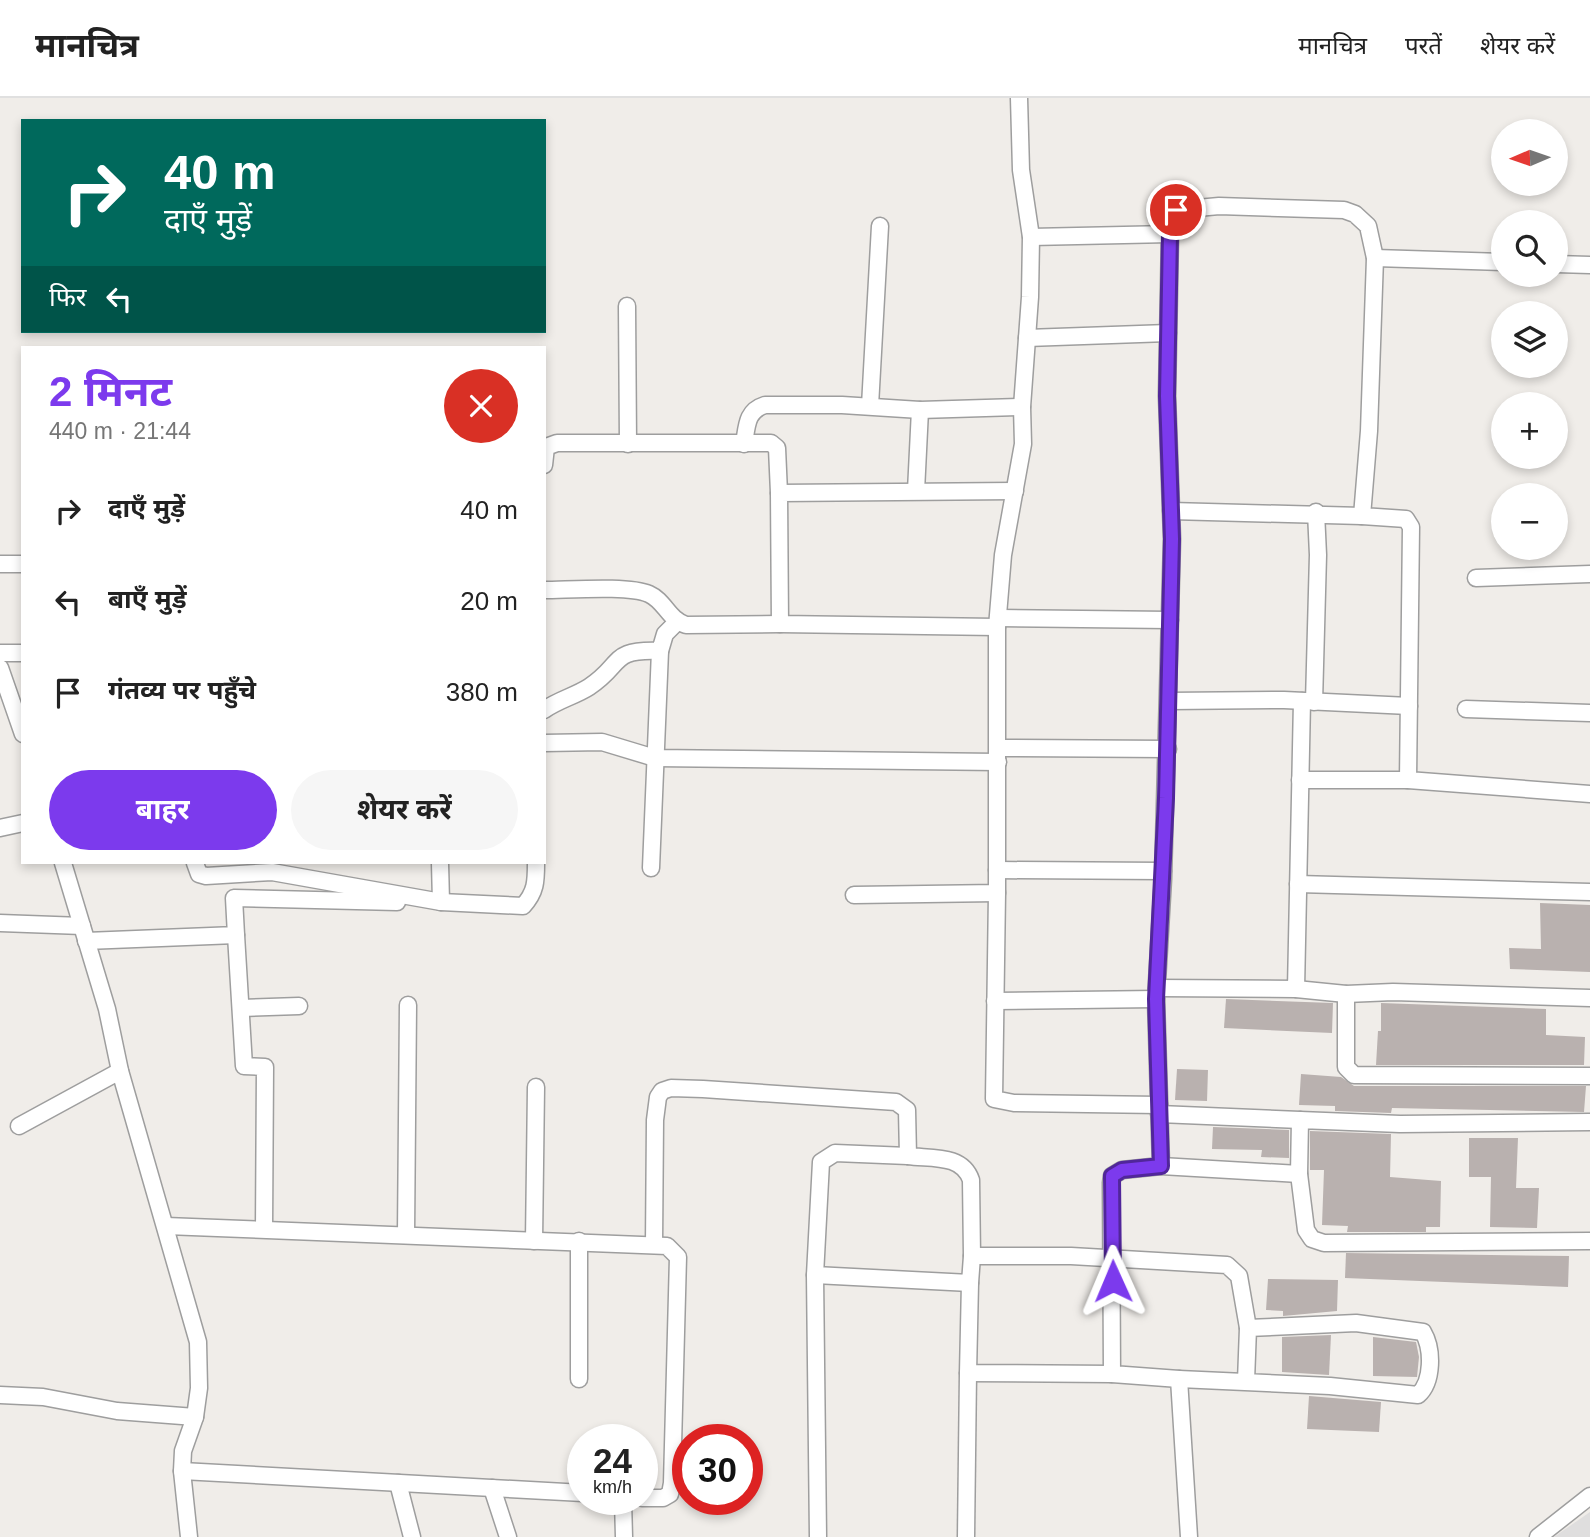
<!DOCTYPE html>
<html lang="hi">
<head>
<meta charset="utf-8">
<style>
  :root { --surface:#fff; --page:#f6f6f6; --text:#222; --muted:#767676; --line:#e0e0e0; --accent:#7c3aed }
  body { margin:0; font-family:Helvetica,"Noto Sans Devanagari",sans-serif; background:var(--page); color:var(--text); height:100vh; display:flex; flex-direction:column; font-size:26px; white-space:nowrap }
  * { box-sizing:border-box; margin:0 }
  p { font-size:23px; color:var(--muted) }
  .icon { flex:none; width:38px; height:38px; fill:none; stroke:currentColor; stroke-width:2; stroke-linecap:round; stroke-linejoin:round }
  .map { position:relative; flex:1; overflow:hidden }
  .side { position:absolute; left:21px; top:248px; width:525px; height:518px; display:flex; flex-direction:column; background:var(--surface); border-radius:0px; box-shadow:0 4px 10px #0003 }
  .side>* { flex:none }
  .banner { position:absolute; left:21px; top:21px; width:525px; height:214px; border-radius:0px; box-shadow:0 4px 10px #0003; background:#00695c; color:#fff; overflow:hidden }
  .needle { width:46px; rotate:268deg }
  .tools { position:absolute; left:1491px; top:21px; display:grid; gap:14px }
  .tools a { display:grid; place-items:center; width:77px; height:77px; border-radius:50%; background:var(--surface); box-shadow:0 4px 10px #0003; font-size:35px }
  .speed { position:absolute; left:567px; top:1326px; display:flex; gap:14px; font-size:35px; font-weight:700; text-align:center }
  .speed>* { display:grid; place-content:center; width:91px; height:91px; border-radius:50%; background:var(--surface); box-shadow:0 4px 10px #0003; line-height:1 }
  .speed small { font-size:18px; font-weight:400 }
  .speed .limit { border:10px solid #d22; background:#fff; color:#111 }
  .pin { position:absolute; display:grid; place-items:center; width:60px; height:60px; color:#fff; margin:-30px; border:4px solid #fff; border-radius:50%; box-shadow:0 2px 7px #0007 }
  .me { position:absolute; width:77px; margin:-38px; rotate:359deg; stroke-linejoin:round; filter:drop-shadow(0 0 5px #0008) }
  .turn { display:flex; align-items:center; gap:24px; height:147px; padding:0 28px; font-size:32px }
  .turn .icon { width:91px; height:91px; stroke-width:2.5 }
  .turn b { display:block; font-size:49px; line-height:60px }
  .then { display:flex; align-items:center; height:66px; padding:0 28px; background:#0003; gap:14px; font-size:26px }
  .round { display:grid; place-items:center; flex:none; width:74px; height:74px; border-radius:37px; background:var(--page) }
  .headline { display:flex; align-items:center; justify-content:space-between; height:119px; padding:0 28px }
  h1 { font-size:42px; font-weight:700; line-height:52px; color:var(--accent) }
  .primary-button { display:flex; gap:14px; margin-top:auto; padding:14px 28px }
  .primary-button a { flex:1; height:80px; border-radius:42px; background:var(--accent); color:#fff; font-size:28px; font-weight:700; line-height:80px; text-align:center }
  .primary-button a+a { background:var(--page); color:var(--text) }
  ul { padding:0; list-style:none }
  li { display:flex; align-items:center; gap:21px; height:91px; padding:0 28px }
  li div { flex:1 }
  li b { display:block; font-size:26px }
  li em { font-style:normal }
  header { display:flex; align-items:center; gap:42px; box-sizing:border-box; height:98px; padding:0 35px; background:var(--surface); border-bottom:2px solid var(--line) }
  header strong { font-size:33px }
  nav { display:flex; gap:38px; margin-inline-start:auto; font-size:24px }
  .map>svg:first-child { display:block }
</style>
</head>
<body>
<header>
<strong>मानचित्र</strong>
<nav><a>मानचित्र</a><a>परतें</a><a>शेयर करें</a></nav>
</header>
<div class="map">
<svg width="1590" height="1439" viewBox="0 0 1590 1439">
  <rect width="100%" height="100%" fill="#f0ede9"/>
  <!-- residential -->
  <polygon fill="#dfdede" points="1590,1414 1590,1439 1554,1439"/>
  <!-- building -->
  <g fill="#b9b1af">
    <polygon points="1540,805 1590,807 1590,874 1510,871 1509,850 1541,851"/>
    <polygon points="1226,901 1333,905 1332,935 1224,930"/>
    <polygon points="1381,905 1546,911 1546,937 1585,939 1584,967 1376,967 1378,933 1381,933"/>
    <polygon points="1177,971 1208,972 1207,1003 1175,1002"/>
    <polygon points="1301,976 1341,979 1354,988 1586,988 1584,1014 1392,1010 1391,1015 1335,1013 1335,1008 1299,1007"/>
    <polygon points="1213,1029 1289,1032 1289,1060 1261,1059 1262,1052 1212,1051"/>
    <polygon points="1310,1033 1391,1036 1390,1079 1441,1083 1440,1129 1426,1129 1426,1134 1347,1134 1348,1128 1322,1127 1324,1072 1310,1072"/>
    <polygon points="1469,1040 1518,1040 1516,1090 1539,1090 1537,1130 1490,1129 1491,1079 1469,1079"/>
    <polygon points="1346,1155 1569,1158 1568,1189 1345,1180"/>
    <polygon points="1268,1181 1338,1182 1337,1213 1283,1218 1283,1213 1266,1212"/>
    <polygon points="1331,1237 1329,1277 1282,1274 1282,1239"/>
    <polygon points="1373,1239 1416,1244 1419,1259 1417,1279 1373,1278"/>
    <polygon points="1309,1298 1381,1304 1379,1334 1307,1331"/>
  </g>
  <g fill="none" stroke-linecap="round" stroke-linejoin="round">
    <defs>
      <g id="minor">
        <polyline points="1031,139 1170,136"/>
        <polyline points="1375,160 1503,164"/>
        <polyline points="1556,166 1590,167"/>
        <polyline points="627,208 628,346"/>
        <polyline points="1027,240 1168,235"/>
        <polyline points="870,308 880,128"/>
        <path d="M744 346C747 328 746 313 765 307H842L920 312 1022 309"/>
        <polyline points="544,367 546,349 557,345 771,345 777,350 779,395"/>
        <polyline points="916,393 920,312"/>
        <polyline points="1171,413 1362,418"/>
        <polyline points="0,466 23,466"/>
        <polyline points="1476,480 1590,476"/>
        <path d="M544 492C568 492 629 487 649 496 665 503 668 521 686 527L780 526"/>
        <polyline points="999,520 1170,522"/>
        <polyline points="997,529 780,526 779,395 1015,393"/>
        <polyline points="0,555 23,555"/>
        <polyline points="0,570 23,636"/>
        <polyline points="1169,603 1284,602 1409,608"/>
        <polyline points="1314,604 1318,457 1316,414"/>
        <polyline points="1466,611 1590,615"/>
        <path d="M544 612C558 602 575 598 589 589 624 566 609 551 660 553L665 536 677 524"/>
        <polyline points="544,645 602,644 655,660 998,664"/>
        <polyline points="998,650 1168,651"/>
        <polyline points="1300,682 1408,682"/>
        <polyline points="0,730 23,725"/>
        <polyline points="63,765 107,911 120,973 198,1244 199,1290 195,1319 183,1353 182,1373 189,1439"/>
        <path d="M195 765 199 776 206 778 272 774 441 804 523 808C536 794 536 783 536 765"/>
        <polyline points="440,765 441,804"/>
        <polyline points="651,770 660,553"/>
        <polyline points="997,772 1163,773"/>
        <polyline points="1298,786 1590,794"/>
        <polyline points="997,795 994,1001 1014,1005 1159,1007"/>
        <polyline points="854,797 997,795 997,529 1003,457 1023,346 1022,309 1030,199 1031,139 1021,72 1019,0"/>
        <polyline points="0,825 82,828"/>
        <polyline points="236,837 244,968 265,969 264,1131"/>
        <polyline points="86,843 236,837 234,800 397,804"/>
        <polyline points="1157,890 1296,891 1302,603"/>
        <polyline points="1296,891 1346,896 1393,894 1590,900"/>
        <polyline points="1346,896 1346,969 1354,977 1590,978"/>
        <polyline points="995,903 1156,901"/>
        <polyline points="241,910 299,908"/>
        <polyline points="1159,1016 1300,1022"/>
        <polyline points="1590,1024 1400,1026 1300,1022 1299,1076 1306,1132 1312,1141 1324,1145 1590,1143"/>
        <polyline points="19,1028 120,973"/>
        <polyline points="908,1058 835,1055 821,1064 815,1177 970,1185 972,1158"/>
        <polyline points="1161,1068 1299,1076"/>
        <polyline points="166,1128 667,1148 678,1159 672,1385 670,1396 663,1400 642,1400"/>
        <polyline points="406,1136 408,907"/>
        <polyline points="534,1143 536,989"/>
        <path d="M654 1146 655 1022 658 999 662 993 671 990 703 991 896 1004 907 1012 908 1058C932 1061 962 1056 971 1082L972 1158H1071L1227 1167 1239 1178 1248 1230"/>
        <polyline points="815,1177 818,1439"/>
        <polyline points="970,1185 968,1275 1112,1276"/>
        <polyline points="579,1281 579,1143"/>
        <path d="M1179 1281 1330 1288 1418 1297C1433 1284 1433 1251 1423 1234L1356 1225 1248 1230 1246 1283"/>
        <polyline points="0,1297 43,1299 117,1313 195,1319"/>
        <polyline points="182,1373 583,1395"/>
        <polyline points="398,1385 412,1439"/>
        <polyline points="492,1390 508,1439"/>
        <polyline points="623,1402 624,1439"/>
        <polyline points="966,1439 968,1275"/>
        <polyline points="1189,1439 1179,1281 1112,1276 1111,1085 1112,1078 1122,1072 1161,1068 1156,901 1163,781 1172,441 1167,298 1170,136 1172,116 1176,112 1219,108 1344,112 1355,116 1368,128 1375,160 1369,333 1362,418 1406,421 1411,429 1408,682 1590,696"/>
        <polyline points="1538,1439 1590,1398"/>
      </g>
    </defs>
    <!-- minor casing -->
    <use href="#minor" stroke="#9e9e9e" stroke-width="19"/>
    <!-- minor -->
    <use href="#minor" stroke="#fff" stroke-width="16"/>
  </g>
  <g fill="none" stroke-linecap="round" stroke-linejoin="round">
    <defs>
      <polyline id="route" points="1113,1183 1112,1078 1122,1072 1161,1068 1156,901 1166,700 1172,441 1167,298 1170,136 1172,116 1176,112"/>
    </defs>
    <!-- route casing -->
    <use href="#route" stroke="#51269a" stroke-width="18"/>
    <!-- route -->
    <use href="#route" stroke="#7c3aed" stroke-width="12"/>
  </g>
</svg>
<div class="tools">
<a><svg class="needle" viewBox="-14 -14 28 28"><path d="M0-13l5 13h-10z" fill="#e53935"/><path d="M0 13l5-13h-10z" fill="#767676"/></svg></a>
<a><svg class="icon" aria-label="search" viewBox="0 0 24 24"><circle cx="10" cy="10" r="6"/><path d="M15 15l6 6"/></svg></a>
<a><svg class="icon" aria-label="layers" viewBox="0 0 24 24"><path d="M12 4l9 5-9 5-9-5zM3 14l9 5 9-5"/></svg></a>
<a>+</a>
<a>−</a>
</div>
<div class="speed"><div>24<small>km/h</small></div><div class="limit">30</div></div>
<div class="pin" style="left:1176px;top:112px;background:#d93025"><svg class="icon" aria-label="arrive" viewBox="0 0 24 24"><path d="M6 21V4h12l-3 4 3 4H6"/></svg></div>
<svg class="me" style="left:1113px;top:1183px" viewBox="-20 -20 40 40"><path d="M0-17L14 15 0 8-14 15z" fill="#7c3aed" stroke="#fff" stroke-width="4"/></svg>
<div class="banner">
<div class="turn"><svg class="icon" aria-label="right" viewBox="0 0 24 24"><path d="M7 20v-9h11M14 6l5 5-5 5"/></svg><div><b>40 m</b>दाएँ मुड़ें</div></div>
<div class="then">फिर<svg class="icon" aria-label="left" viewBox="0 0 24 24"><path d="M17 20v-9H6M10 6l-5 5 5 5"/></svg></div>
</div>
<section class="side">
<div class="headline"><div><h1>2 मिनट</h1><p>440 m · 21:44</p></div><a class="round" style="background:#d93025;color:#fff"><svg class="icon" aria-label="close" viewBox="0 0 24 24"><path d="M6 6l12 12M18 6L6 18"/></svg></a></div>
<ul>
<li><svg class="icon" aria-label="right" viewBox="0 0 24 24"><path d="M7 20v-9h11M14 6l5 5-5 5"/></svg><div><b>दाएँ मुड़ें</b></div><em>40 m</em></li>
<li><svg class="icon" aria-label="left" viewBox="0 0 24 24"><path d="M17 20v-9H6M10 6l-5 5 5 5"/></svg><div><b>बाएँ मुड़ें</b></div><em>20 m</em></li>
<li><svg class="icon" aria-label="arrive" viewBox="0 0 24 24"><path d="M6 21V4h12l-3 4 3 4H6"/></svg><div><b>गंतव्य पर पहुँचे</b></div><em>380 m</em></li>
</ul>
<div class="primary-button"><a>बाहर</a><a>शेयर करें</a></div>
</section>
</div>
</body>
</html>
